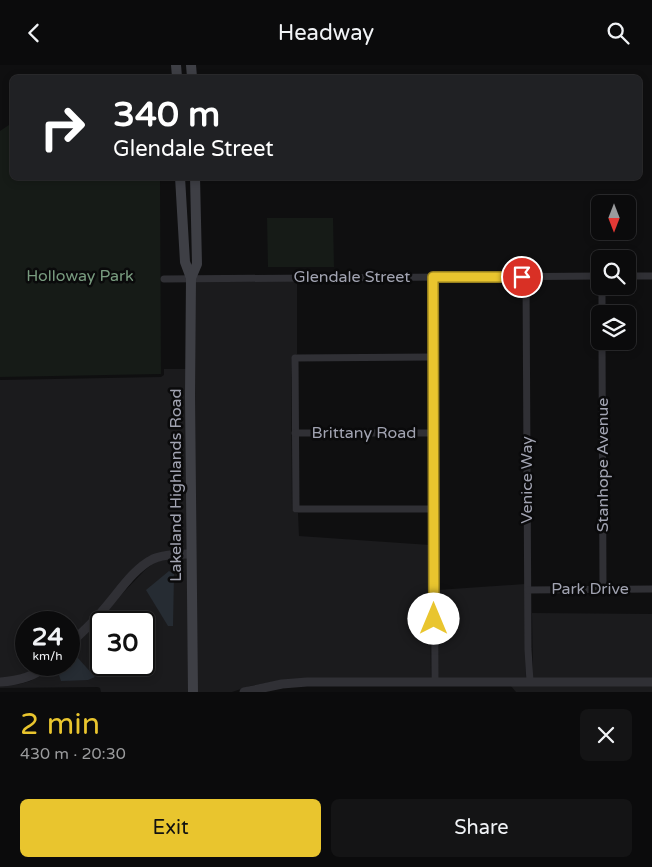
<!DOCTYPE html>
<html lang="en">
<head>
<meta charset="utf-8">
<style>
  :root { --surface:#0b0b0c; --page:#141415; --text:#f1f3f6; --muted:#9a9b9d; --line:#2b2b2d; --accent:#e9c52e }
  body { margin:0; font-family:"Varela Round",sans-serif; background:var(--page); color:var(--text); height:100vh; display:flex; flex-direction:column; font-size:19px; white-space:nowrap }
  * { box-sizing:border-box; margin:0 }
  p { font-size:16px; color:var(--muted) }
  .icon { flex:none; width:28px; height:28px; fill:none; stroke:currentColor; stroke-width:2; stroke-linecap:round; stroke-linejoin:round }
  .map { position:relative; height:627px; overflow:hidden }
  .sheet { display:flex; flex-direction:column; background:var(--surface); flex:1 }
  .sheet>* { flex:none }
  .banner { position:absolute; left:10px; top:10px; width:632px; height:105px; border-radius:8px; box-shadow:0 2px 8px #0003,0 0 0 1px var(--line); background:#202124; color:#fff; overflow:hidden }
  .needle { width:32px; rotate:180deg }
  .controls { position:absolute; left:591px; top:130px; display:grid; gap:10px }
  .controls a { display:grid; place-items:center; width:45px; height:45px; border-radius:8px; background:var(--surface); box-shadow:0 2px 8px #0003,0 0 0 1px var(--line); font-size:25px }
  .speed { position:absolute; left:15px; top:546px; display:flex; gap:10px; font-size:25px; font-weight:700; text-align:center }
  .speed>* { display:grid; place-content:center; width:65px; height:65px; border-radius:50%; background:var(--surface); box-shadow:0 2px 8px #0003,0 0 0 1px var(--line); line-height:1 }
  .speed small { font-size:12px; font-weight:400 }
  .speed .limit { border:2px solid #111; border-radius:8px; background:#fff; color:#111 }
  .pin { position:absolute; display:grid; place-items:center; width:42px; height:42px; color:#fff; margin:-21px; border:2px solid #fff; border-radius:50%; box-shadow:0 1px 5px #0007 }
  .me { position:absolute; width:55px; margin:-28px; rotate:0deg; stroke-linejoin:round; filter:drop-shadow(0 0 4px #0008) }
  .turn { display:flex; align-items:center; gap:18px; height:105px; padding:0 20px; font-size:22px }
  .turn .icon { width:65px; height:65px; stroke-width:2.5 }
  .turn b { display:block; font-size:35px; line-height:42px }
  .round { display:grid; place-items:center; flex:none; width:52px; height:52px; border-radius:8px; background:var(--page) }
  .headline { display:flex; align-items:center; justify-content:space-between; height:85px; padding:0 20px }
  h1 { font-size:30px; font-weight:600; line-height:38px; color:var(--accent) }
  .cta { display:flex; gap:10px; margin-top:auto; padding:10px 20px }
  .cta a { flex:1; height:58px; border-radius:8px; background:var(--accent); color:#111; font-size:20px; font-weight:600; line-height:58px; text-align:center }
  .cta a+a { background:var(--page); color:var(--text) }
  header { display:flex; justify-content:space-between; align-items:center; height:65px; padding:0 20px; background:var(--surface); font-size:22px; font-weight:600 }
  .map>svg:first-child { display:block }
</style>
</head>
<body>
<header><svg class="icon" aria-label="back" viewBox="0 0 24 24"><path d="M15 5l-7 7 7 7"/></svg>Headway<svg class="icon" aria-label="search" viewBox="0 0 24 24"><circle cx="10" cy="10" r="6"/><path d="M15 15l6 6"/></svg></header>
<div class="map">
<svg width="652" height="627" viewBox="0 0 652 627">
  <rect width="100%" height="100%" fill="#0f0f10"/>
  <!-- built -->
  <g fill="#1b1b1d" fill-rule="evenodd">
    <polygon points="297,216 297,289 292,293 291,313 292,444 296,448 298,448 299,471 430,480 429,525 430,526 431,613 282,615 250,621 232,627 197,627 195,604 195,217"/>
    <polygon points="164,304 187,304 188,485 163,487 101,542 69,575 69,558 26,558 26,600 42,600 19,611 0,613 0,315 161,312 164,310"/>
    <path d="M188 493 190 627H101L100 623 98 622 0 623V621L20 619 30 616 44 609 53 600H66L59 610 75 614 88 615 77 592 69 598V585L106 548 121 530 145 505 154 498 165 494ZM101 558H144V600H101Z"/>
    <polygon points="525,519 526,614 438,613 437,525"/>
    <polygon points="532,548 652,549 652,613 533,614"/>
    <polygon points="511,621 652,621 652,627 516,627"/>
  </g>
  <!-- green -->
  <g fill="#161b17">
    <polygon points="12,58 12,112 160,113 161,309 0,312 0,66"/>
    <polygon points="267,153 333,153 334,202 268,202"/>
  </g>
  <!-- water -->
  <g fill="#262c33">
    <polygon points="169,506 174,509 173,561 168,561 146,525"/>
    <polygon points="77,592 95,612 88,615 61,616 59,610 66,600 69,600 69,598"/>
  </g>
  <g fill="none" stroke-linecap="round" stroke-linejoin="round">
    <!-- minor -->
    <g stroke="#303035" stroke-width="7">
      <polyline points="628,211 652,211"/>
      <polyline points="433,212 435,617"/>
      <polyline points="526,212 528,584 530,617"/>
      <polyline points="164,214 600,211"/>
      <polyline points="602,221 602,249"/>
      <polyline points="602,276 603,524"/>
      <polyline points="432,292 295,293 296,444 433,444"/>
      <polyline points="295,368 433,368"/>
      <polyline points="528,525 652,524"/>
    </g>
    <!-- tertiary -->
    <g stroke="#303035" stroke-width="9">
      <path d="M69 580C81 568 94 557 104 544 119 527 133 504 153 494 165 489 179 489 191 489"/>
      <path d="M0 617C18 616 34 612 48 600"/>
      <polyline points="244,627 282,619 307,617 652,617"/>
    </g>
    <!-- secondary -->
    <g stroke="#3e3f45" stroke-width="10">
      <polyline points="176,0 177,12"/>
      <polyline points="191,0 192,12"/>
      <polyline points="180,112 185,197 191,213"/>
      <polyline points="193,627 190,330 191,213 197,199 195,112"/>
    </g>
  </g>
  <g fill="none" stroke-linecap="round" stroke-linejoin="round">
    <defs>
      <polyline id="route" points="434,554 433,212 522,212"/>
    </defs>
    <!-- route casing -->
    <use href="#route" stroke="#97801e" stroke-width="12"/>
    <!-- route -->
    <use href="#route" stroke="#e9c52e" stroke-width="9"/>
  </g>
  <g text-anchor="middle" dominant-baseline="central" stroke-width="5" stroke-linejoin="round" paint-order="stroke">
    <!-- park labels -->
    <g font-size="16" fill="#789b7f" stroke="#0a0a0b">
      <text x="80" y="211">Holloway Park</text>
    </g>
    <!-- street labels -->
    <g font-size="16" fill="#a1a3b1" stroke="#0a0a0b">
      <text x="352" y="212">Glendale Street</text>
      <text x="364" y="368">Brittany Road</text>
      <text transform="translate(603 400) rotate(-90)">Stanhope Avenue</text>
      <text transform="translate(527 415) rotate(-90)">Venice Way</text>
      <text transform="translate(176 420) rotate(-90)">Lakeland Highlands Road</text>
      <text x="590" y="524">Park Drive</text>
    </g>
  </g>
</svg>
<div class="controls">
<a><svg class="needle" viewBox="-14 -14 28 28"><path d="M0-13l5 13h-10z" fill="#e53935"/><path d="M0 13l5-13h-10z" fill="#9a9b9d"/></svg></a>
<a><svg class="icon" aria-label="search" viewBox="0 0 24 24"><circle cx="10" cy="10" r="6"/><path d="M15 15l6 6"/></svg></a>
<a><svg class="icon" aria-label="layers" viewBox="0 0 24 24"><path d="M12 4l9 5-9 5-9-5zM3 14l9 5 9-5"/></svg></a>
</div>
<div class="speed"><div>24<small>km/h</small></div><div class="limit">30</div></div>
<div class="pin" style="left:522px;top:212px;background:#d93025"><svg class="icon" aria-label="arrive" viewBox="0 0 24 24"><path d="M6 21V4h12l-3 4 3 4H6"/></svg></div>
<svg class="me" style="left:434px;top:554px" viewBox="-20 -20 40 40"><circle r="19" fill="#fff"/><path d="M0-13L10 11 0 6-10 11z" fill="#e9c52e"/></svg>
<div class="banner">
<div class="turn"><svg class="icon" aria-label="right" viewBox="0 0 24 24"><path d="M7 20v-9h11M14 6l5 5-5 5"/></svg><div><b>340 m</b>Glendale Street</div></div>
</div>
</div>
<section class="sheet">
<div class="headline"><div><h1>2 min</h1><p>430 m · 20:30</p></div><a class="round"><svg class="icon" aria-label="close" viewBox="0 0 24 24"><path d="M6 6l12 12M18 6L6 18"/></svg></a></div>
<div class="cta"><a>Exit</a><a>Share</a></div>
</section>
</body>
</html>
